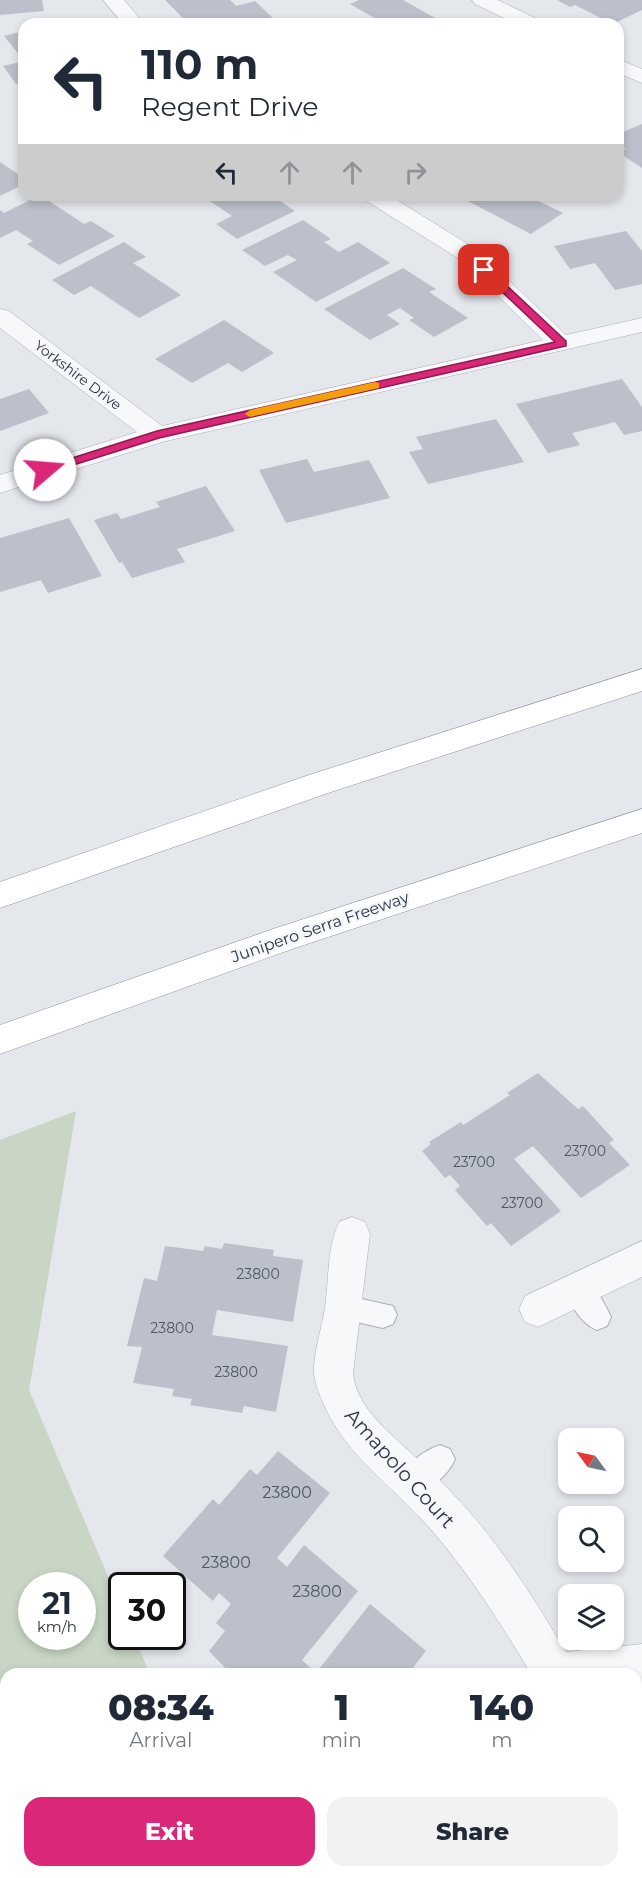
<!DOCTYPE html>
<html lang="en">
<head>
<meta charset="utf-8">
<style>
  :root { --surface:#fff; --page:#f2f2f3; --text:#1f2937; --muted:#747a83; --accent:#db2777 }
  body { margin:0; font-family:Montserrat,sans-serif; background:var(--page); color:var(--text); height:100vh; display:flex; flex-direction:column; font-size:22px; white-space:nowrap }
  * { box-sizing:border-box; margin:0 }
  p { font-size:20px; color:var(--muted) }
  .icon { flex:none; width:33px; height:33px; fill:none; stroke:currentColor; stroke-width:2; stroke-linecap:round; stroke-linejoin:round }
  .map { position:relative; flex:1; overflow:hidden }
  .panel { position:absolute; left:0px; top:1668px; width:642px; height:210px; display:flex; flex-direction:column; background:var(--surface); border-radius:18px 18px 0 0; box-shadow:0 3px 9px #0003 }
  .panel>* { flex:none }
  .guide { position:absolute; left:18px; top:18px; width:606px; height:183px; border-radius:18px; box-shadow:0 3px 9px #0003; background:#fff; color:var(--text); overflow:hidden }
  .needle { width:39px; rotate:303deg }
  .buttons { position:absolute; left:558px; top:1428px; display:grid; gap:12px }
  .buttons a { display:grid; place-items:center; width:66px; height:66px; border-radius:12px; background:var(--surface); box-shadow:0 3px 9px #0003; font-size:30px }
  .speed { position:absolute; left:18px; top:1572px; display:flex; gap:12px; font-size:30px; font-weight:700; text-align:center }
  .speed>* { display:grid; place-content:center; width:78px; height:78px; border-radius:50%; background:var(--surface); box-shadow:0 3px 9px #0003; line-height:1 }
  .speed small { font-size:15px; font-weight:400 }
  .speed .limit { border:3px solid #111; border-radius:9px; background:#fff; color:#111 }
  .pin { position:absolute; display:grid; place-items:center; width:51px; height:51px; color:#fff; margin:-26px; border-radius:12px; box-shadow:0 3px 9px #0006 }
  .me { position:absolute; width:66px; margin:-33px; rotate:72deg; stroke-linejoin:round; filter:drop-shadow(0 0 4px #0008) }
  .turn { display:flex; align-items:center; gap:21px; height:126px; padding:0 24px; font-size:27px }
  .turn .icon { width:78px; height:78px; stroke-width:2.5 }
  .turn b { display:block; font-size:42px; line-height:51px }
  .lanes { display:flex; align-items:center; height:57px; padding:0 24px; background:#0003; justify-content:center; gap:30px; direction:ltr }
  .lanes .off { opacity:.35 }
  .eta { display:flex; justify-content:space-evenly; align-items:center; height:102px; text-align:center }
  .eta b { font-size:36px; font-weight:800; line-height:42px }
  .primary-button { display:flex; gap:12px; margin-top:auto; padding:12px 24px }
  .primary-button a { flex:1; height:69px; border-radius:18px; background:var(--accent); color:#fff; font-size:24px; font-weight:800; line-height:69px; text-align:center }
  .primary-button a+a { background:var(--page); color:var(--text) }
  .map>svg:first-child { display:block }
</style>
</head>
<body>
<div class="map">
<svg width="642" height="1878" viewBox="0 0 642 1878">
  <rect width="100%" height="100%" fill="#e4e7ec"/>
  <!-- green -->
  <path fill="#c9d6c5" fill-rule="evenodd" d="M76 1111 29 1390 121 1607 122 1636 134 1637 150 1674H6V1872H235L238 1878H0V1140ZM32 1586H82V1636H32Z"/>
  <!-- building -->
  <g fill="#bbc0ca">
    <polygon points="0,0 42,0 44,11 0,15"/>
    <polygon points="165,0 230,0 236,6 255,1 275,20 259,24 189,24"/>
    <polygon points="359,0 403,0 439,20 430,24 366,24 376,19 350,4"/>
    <polygon points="557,0 642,0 642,10 613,24 575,5 570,7"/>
    <polygon points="24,31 24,61 4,36"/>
    <polygon points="24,61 24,82 16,84 3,66"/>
    <polygon points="642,124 642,168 618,152 626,149 618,144 618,134"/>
    <polygon points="0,162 24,178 24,184 0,196"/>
    <polygon points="40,195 84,224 91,221 115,236 59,265 27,244 33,241 16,230 0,238 0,210 4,213"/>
    <polygon points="201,195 271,195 295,211 237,239 216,224 232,216"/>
    <polygon points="456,195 526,195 563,213 531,234"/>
    <polygon points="303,220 331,239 324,242 339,252 358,242 390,263 316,302 273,272 297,260 288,255 265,266 242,250"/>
    <polygon points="626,231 642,251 642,284 615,290 595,263 570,269 554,246"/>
    <polygon points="124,242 146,257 133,263 181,295 139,318 91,286 74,295 52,280"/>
    <polygon points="403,268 436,289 429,292 468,318 434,337 409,320 414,318 400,308 387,315 400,324 370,340 324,309"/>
    <polygon points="224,320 274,353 242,372 228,363 192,383 155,359"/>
    <polygon points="622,379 642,407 642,431 624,435 615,422 572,433 580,445 548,453 516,404"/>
    <polygon points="29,389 49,413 0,431 0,399"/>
    <polygon points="496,419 524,462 428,484 409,452 423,449 416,437"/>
    <polygon points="307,459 314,472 369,460 390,498 286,523 259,470"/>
    <polygon points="206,486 235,531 177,549 185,562 132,578 122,562 119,563 94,520 117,513 121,519 160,507 156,502"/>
    <polygon points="69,518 102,576 48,593 41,580 0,592 0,538"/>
    <polygon points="538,1073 578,1109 583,1106 614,1140 609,1143 630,1165 581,1198 533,1146 514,1159 561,1211 511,1246 491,1223 487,1226 455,1190 460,1186 450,1175 445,1178 422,1151 431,1144 429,1142 461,1122 463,1125 510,1095 507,1093"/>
    <polygon points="224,1243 274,1250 273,1256 303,1260 293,1322 217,1310 212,1335 288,1346 276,1412 244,1406 242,1413 190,1405 192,1399 172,1396 174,1389 133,1383 142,1347 127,1346 144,1278 157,1281 165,1246 203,1251 205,1246 222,1249"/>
    <polygon points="278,1451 330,1493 277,1558 287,1567 304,1545 358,1591 302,1660 316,1673 370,1604 426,1651 408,1674 231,1674 209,1651 225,1631 216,1623 231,1604 219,1593 213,1601 163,1556 213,1499 219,1505 250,1469 257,1475"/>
    <polygon points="391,1872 500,1872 497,1878 388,1878"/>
  </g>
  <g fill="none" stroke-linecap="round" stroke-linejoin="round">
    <defs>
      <g id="lane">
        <path d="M578 1277C594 1283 604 1302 611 1317L607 1326 597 1330C581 1324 571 1305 564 1290L568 1281Z"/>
        <polygon points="344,1295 393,1306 397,1315 393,1324 383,1328 334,1317 330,1308 334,1299"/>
        <path d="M440 1445 450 1449 455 1459C448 1476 429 1490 412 1497L402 1492 397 1482C404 1465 423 1451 440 1445Z"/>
      </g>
      <g id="street">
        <polygon points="103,0 124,0 144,24 123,24"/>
        <polygon points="472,0 498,0 539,20 542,24 516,24 475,4"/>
        <polygon points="618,59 642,69 642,83 618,73"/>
        <polygon points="362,195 389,195 477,250 566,335 642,318 642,332 162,442 0,493 0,475 137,432 0,328 0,309 9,311 162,426 543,340 461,260 365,200"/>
        <path d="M352 1217 365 1222 370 1234 353 1373C355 1400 379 1424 398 1441 417 1459 437 1476 454 1495 498 1541 533 1597 566 1652L642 1644V1686L636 1687V1674H531C500 1622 467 1570 427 1525 391 1485 346 1455 324 1405 320 1396 315 1384 314 1374 313 1354 322 1328 325 1307 329 1280 327 1247 339 1222Z"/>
        <polygon points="642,1241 642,1277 538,1327 525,1322 519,1309 525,1296"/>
        <polygon points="636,1817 642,1820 642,1868 636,1865"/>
      </g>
      <g id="highway">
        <polygon points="642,669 642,691 331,792 0,908 0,882 309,775"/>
        <polygon points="642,809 642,833 292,949 0,1054 0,1025 270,930"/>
      </g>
    </defs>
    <!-- lane casing -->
    <use href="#lane" stroke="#a9aeb7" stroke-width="2"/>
    <!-- street casing -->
    <use href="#street" stroke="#a9aeb7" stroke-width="1"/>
    <!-- highway casing -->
    <use href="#highway" stroke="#8b94a3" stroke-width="1"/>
    <!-- lane -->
    <use href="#lane" fill="#f7f8fa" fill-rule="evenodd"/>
    <!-- street -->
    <use href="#street" fill="#f7f8fa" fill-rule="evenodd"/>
    <!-- highway -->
    <use href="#highway" fill="#fff" fill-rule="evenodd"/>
  </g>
  <!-- route -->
  <polygon fill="#db2777" stroke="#8e194d" stroke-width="1.5" points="481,268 488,268 566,341 566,346 159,438 45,474 39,470 41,468 157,431 555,342 481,272"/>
  <!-- slow -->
  <polygon fill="#f59e0b" points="375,382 379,383 379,388 250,417 245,414 250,410"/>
  <g text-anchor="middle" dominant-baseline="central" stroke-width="4.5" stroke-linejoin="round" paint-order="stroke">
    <!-- far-street labels -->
    <g font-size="14" fill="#2b3445" stroke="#f4f6f9">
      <text transform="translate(78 375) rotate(37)">Yorkshire Drive</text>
    </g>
    <!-- number labels -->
    <g font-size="14" fill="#4f5766">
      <text x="585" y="1151">23700</text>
      <text x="474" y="1162">23700</text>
      <text x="522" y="1203">23700</text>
      <text x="258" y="1274">23800</text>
      <text x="172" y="1328">23800</text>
      <text x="236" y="1372">23800</text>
    </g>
    <!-- street labels -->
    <g font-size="16" fill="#2b3445" stroke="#f4f6f9">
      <text transform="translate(320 927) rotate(-19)">Junipero Serra Freeway</text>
    </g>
    <!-- near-number labels -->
    <g font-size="16" fill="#4f5766">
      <text x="287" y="1492">23800</text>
      <text x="226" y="1562">23800</text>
      <text x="317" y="1591">23800</text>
    </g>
    <!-- near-street labels -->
    <g font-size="20" fill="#2b3445" stroke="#f4f6f9">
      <text transform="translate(400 1468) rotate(48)">Amapolo Court</text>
    </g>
  </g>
</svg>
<div class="buttons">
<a><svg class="needle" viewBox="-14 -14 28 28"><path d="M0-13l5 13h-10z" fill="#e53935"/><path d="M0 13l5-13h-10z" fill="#747a83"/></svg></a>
<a><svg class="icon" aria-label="search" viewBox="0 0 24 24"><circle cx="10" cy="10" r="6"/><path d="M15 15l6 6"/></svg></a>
<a><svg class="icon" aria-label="layers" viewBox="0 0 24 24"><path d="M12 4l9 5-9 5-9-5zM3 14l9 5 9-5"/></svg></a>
</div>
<div class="speed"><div>21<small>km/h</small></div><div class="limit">30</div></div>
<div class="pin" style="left:484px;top:270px;background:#d93025"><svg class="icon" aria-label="arrive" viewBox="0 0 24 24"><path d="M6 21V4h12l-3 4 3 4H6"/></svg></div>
<svg class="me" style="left:45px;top:470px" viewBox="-20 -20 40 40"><circle r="19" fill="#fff"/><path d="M0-13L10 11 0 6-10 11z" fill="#db2777"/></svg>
<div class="guide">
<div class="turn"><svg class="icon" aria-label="left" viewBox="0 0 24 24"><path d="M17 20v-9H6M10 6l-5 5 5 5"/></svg><div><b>110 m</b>Regent Drive</div></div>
<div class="lanes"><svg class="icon" aria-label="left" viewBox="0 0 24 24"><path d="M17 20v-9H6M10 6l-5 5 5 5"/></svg><svg class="icon off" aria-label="ahead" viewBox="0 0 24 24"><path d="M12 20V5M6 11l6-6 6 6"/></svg><svg class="icon off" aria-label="ahead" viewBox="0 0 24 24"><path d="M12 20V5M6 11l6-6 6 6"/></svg><svg class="icon off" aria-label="right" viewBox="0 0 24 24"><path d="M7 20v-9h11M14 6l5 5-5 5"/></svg></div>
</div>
<section class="panel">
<div class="eta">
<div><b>08:34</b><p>Arrival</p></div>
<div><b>1</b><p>min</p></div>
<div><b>140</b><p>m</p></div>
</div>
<div class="primary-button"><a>Exit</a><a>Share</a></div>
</section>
</div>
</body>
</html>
